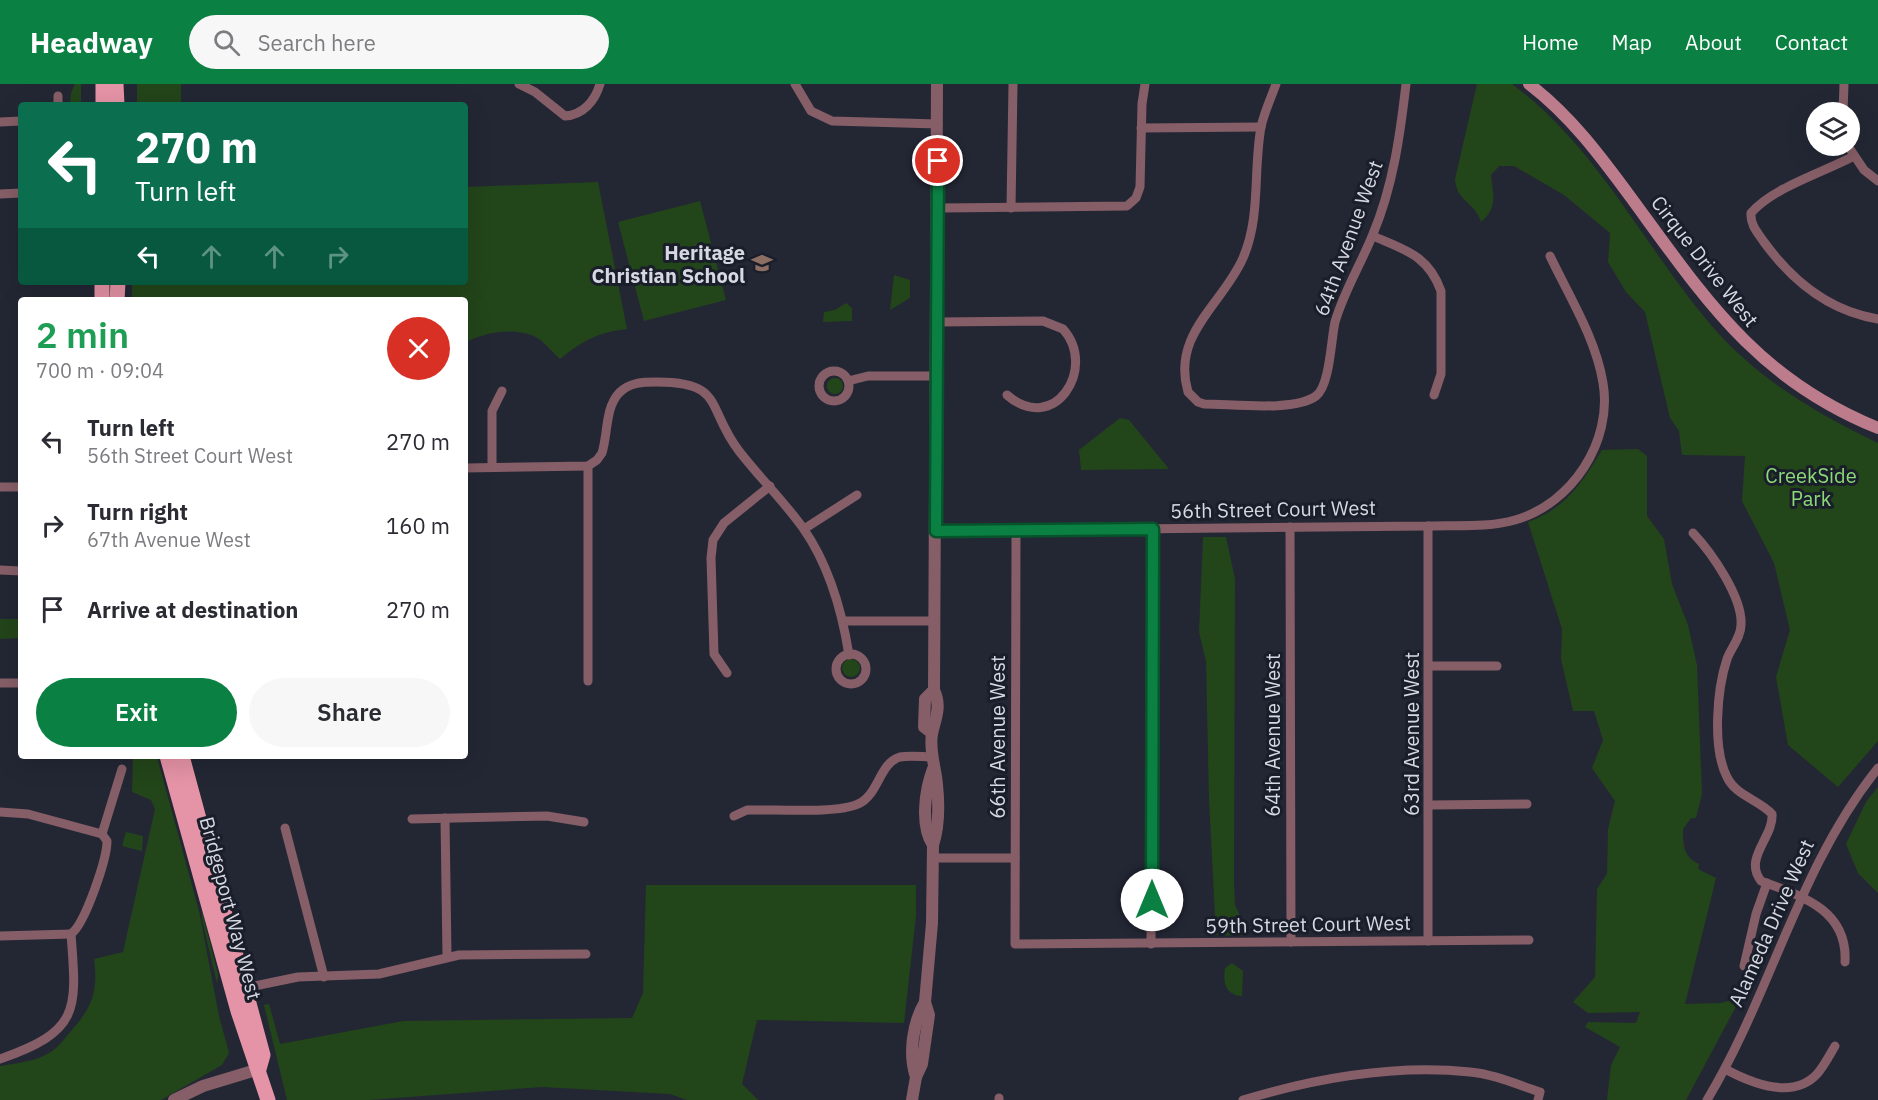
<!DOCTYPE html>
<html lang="en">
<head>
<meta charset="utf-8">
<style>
  :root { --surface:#fff; --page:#f7f7f7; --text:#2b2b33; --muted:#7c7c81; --accent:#0b8043 }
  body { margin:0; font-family:"IBM Plex Sans",sans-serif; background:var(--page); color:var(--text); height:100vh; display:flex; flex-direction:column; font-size:22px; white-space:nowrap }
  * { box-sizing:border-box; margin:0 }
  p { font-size:20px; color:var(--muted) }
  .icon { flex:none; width:33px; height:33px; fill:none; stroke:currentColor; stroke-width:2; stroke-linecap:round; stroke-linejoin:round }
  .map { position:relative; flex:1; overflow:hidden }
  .panel { position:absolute; left:18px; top:213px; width:450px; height:462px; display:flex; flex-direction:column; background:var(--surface); border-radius:6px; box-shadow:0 6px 24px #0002 }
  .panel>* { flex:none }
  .top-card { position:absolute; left:18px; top:18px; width:450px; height:183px; border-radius:6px; box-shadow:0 6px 24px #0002; background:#0b6e4f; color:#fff; overflow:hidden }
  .buttons { position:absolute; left:1806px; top:18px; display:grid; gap:12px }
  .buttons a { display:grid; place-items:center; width:54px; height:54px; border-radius:50%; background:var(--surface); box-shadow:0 6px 24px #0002; font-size:30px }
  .pin { position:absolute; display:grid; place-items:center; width:51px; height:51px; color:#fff; margin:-26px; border:3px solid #fff; border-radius:50%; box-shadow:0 2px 6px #0007 }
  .me { position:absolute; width:66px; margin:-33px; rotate:0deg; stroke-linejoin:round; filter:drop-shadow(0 0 4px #0008) }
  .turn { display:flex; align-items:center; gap:21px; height:126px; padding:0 18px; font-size:27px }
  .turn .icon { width:78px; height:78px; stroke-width:2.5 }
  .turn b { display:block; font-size:42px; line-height:51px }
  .lanes { display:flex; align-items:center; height:57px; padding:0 18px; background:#0003; justify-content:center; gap:30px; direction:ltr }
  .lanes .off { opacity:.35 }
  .round { display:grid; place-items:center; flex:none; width:63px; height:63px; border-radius:32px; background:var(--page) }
  .headline { display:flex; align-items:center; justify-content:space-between; height:102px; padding:0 18px }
  h1 { font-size:36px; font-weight:600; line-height:45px; color:#1e9e55 }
  .cta { display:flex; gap:12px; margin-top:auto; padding:12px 18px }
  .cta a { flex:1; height:69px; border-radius:36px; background:var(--accent); color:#fff; font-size:24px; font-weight:600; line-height:69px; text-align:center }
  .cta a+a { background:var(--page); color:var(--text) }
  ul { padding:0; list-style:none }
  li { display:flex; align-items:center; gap:18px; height:84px; padding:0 18px }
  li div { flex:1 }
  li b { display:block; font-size:22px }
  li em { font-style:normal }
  header { display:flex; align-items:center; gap:36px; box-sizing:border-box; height:84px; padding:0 30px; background:var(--accent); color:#fff }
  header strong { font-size:28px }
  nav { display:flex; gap:33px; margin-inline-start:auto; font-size:21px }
  .search { width:420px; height:54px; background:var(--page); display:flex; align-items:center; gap:15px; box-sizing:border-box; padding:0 21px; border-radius:33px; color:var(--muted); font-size:22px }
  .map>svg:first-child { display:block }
</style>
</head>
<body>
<header>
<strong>Headway</strong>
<div class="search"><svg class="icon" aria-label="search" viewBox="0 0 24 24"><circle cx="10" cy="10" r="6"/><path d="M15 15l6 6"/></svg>Search here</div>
<nav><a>Home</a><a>Map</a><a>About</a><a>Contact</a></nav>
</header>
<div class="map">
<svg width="1878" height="1016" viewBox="0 0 1878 1016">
  <rect width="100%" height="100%" fill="#232734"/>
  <!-- green -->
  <g fill="#23451a">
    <polygon points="75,0 81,0 81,21 70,20 71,9"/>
    <rect x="137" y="0" width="44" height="21"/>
    <path d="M1477 0H1512C1600 65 1647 169 1718 249 1764 299 1818 330 1878 359V657L1838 703 1788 661 1776 593 1790 546 1774 479 1742 417 1745 372 1682 371 1679 347 1670 334 1645 228 1626 208 1608 178 1610 149 1564 111 1514 82H1499L1491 91C1493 111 1498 124 1481 138 1475 118 1456 117 1455 95Z"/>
    <path d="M598 98 627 245C598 248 582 257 560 275 553 269 546 260 539 255 518 242 484 248 465 259V216H132V198H465V103Z"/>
    <polygon points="700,117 726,216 644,237 618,138"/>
    <polygon points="894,191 910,196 910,214 890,226"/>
    <polygon points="846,219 852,224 852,237 823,238 824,228 835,226"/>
    <circle cx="835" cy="302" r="8"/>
    <polygon points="1120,334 1129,336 1169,385 1081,386 1079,366"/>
    <path d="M1638 365 1647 372V432L1664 455 1672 500 1688 541 1697 581 1702 710 1696 734H1691L1683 745C1683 760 1683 773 1699 780L1698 785 1716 794 1685 920 1721 919 1738 914 1747 902 1686 1016H1607L1611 981 1620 963 1585 943 1588 938 1636 939 1640 928 1588 929 1573 918 1595 893 1597 805 1607 790 1608 745 1615 717 1592 684 1603 656 1594 627H1573L1561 575 1562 545 1528 438C1566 424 1581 400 1602 366Z"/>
    <polygon points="1203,453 1226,453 1235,495 1234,798 1235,821 1244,840 1242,852 1216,851 1209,715 1206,577 1199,548"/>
    <polygon points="0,535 21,535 21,554 0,555"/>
    <circle cx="851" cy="584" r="9"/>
    <path d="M133 672 157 673 199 827 219 932 229 969 222 981 161 1016H0V982C16 979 34 978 49 969 58 964 65 954 72 946 93 922 98 907 94 875L123 868 155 725 151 716 132 708Z"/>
    <polygon points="1878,703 1878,809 1858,789 1846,760 1866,718"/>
    <polygon points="126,748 143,752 142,767 122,762"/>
    <polygon points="646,801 916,801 916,832 904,939 757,936 742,1000 758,1016 687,1016 670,1010 542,1003 369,1016 287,1016 264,921 269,920 280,960 403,937 632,934 643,909"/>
    <polygon points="202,827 218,891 217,899 202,836"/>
    <path d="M1232 879 1243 887 1242 912C1225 911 1223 899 1225 884Z"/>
  </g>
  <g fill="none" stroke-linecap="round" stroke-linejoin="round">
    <!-- minor -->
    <g stroke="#865e67" stroke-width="9">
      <path d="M519 0 535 8 565 32C583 31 595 17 600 0"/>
      <polyline points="795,0 811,27 832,37 938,40"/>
      <path d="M1276 0C1271 14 1264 29 1261 43 1253 87 1261 133 1243 174 1223 220 1171 250 1188 308L1198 318 1204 320C1233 320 1294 328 1316 312 1330 302 1331 255 1335 238 1344 207 1361 180 1373 150 1393 102 1400 52 1406 0"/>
      <polyline points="58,21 58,12"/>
      <polyline points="1843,28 1844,0"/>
      <polyline points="0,38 21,37"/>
      <polyline points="1141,44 1261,43"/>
      <polyline points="1848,62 1864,86 1878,97"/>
      <path d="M1854 72C1822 89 1774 103 1751 129 1750 141 1758 149 1764 158 1793 198 1829 227 1878 235"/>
      <polyline points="0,110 21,109"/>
      <polyline points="939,124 1127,122 1136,114 1140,103 1142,20 1145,0"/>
      <polyline points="1011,124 1013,0"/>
      <path d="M1373 152C1405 166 1428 171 1441 207V290L1434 311"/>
      <path d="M938 238 1043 237 1063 245C1098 284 1054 352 1007 311"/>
      <circle cx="834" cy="302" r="15"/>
      <polyline points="848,297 868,292 936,292"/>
      <polyline points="588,382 588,597"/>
      <polyline points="492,383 492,327 502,307"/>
      <path d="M465 384 588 382 597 376 602 369C608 350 605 324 619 309 630 298 643 298 657 298 725 298 706 324 739 367 759 393 783 416 803 444 829 481 842 527 849 571"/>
      <polyline points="0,403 21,403"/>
      <polyline points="1428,442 1428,857"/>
      <polyline points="1290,443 1291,858"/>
      <polyline points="804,445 857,411"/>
      <polyline points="1016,446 1015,860 1529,856"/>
      <path d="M936 447 1428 442C1456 441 1488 444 1515 436 1572 420 1613 357 1603 299 1596 255 1569 212 1550 172"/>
      <path d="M1693 449C1712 469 1743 514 1741 541 1741 553 1731 564 1727 575 1717 605 1712 664 1727 693 1736 712 1758 715 1772 730 1774 753 1743 774 1761 797 1802 812 1848 826 1845 878"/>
      <polyline points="0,486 21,487"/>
      <polyline points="844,537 935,537"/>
      <circle cx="851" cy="585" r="15"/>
      <polyline points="1429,582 1497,582"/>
      <polyline points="727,589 714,570 711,474 713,456 724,439 770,402"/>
      <polyline points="0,599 21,599"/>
      <polyline points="1430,721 1527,720"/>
      <polyline points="0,728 28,730 102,750"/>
      <path d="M734 732 747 726C773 725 837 730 858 720 879 711 879 679 900 673 911 671 923 673 933 673"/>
      <polyline points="445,734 447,872"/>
      <polyline points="412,735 547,732 584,738"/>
      <polyline points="285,744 324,893"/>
      <polyline points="102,750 122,685"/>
      <polyline points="933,774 1015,774"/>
      <polyline points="0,852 71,850"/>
      <polyline points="1151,860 1153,445"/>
      <polyline points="1744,882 1756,830 1767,799"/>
      <polyline points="240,905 298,893 379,890 459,871 586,870"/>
      <path d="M0 975C80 947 77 927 71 850 85 840 107 775 107 757L102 750"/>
      <path d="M1725 985C1751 999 1793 1016 1817 990 1824 982 1829 972 1835 962"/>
      <polyline points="999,1016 999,1014"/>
      <path d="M1243 1016C1316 994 1393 980 1470 988 1494 990 1518 1001 1540 1008L1538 1016"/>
      <path d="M1707 1016C1772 908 1798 784 1878 684"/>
    </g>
    <!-- tertiary -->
    <g stroke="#865e67" stroke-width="12">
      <polyline points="932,649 924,643 925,615 934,606"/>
      <path d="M933 685C925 706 920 742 933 761"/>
      <path d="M916 993C908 970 913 938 925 918"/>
      <polyline points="174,1016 203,1002 259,985"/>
      <path d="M912 1016 916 993 922 980 929 931 925 918 932 839 933 761C939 743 939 720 937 701 936 685 929 667 932 650 935 635 942 623 934 606L937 0"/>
    </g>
    <!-- secondary -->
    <path stroke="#bc7c8b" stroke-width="12" d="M1529 0C1571 32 1601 73 1632 115 1706 216 1757 295 1878 344"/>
    <!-- primary -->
    <g stroke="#e593a6" stroke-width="15">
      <polyline points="103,0 103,21"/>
      <polyline points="116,0 117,21"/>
      <polyline points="102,216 102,198"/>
      <polyline points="117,216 118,198"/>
      <polyline points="167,672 238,927 268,1016"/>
      <polyline points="182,672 263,971 259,985"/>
    </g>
  </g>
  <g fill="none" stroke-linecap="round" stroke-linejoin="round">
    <defs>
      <polyline id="route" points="938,77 936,447 1153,445 1152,816"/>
    </defs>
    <!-- route casing -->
    <use href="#route" stroke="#07532c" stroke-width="15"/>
    <!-- route -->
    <use href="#route" stroke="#0b8043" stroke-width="10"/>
  </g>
  <!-- icons -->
  <defs>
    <symbol id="school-bare" viewBox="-9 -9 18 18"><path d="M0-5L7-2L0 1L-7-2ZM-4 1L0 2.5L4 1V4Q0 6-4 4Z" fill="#8d6e63" stroke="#191e2a" stroke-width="2.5" paint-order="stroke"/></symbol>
  </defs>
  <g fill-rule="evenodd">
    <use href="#school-bare" x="747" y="164" width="30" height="30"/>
  </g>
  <g text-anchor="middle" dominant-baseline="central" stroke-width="6" stroke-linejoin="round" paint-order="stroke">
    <!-- street labels -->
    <g font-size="20" fill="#d6d9e1" stroke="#191e2a">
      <text transform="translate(1348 154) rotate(-70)">64th Avenue West</text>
      <text transform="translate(1705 177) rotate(52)">Cirque Drive West</text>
      <text transform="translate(1273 425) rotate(-1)">56th Street Court West</text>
      <text transform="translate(1411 650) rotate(-90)">63rd Avenue West</text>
      <text transform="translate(1272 651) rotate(-90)">64th Avenue West</text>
      <text transform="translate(997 653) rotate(-90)">66th Avenue West</text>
      <text transform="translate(231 824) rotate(75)">Bridgeport Way West</text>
      <text transform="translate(1771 839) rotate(-66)">Alameda Drive West</text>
      <text transform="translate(1308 840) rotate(-1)">59th Street Court West</text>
    </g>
    <!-- poi labels -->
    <g font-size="20" font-weight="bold" fill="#d6d9e1" stroke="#191e2a" text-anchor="end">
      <text x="745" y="168">Heritage<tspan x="745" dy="23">Christian School</tspan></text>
    </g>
    <!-- park labels -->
    <g font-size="20" fill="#8cd979" stroke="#191e2a">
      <text x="1811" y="391">CreekSide<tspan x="1811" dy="23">Park</tspan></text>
    </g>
  </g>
</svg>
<div class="buttons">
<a><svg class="icon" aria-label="layers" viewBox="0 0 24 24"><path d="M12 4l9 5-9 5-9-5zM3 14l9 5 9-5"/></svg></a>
</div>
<div class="pin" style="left:938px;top:77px;background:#d93025"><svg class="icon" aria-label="arrive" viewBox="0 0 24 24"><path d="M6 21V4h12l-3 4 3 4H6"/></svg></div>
<svg class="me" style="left:1152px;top:816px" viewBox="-20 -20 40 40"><circle r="19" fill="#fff"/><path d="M0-13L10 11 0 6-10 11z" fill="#0b8043"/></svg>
<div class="top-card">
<div class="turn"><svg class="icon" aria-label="left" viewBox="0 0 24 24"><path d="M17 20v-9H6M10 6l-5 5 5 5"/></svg><div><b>270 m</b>Turn left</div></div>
<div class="lanes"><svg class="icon" aria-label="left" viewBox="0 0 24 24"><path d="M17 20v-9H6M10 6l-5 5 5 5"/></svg><svg class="icon off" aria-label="ahead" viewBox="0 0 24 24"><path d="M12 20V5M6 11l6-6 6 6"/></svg><svg class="icon off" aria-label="ahead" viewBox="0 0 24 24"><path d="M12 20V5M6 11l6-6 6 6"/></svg><svg class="icon off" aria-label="right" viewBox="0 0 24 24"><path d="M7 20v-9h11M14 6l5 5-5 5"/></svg></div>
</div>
<section class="panel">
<div class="headline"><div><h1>2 min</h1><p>700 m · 09:04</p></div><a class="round" style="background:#d93025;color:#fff"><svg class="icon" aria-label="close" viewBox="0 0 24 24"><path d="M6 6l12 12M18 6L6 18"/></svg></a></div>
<ul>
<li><svg class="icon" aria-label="left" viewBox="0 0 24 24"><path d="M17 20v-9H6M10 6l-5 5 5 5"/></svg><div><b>Turn left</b><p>56th Street Court West</p></div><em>270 m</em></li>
<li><svg class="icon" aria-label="right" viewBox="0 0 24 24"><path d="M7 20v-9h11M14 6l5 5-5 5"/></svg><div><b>Turn right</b><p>67th Avenue West</p></div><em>160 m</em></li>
<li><svg class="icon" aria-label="arrive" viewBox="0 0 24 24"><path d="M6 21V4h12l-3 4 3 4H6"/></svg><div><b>Arrive at destination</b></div><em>270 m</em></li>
</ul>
<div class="cta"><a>Exit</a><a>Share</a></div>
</section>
</div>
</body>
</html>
